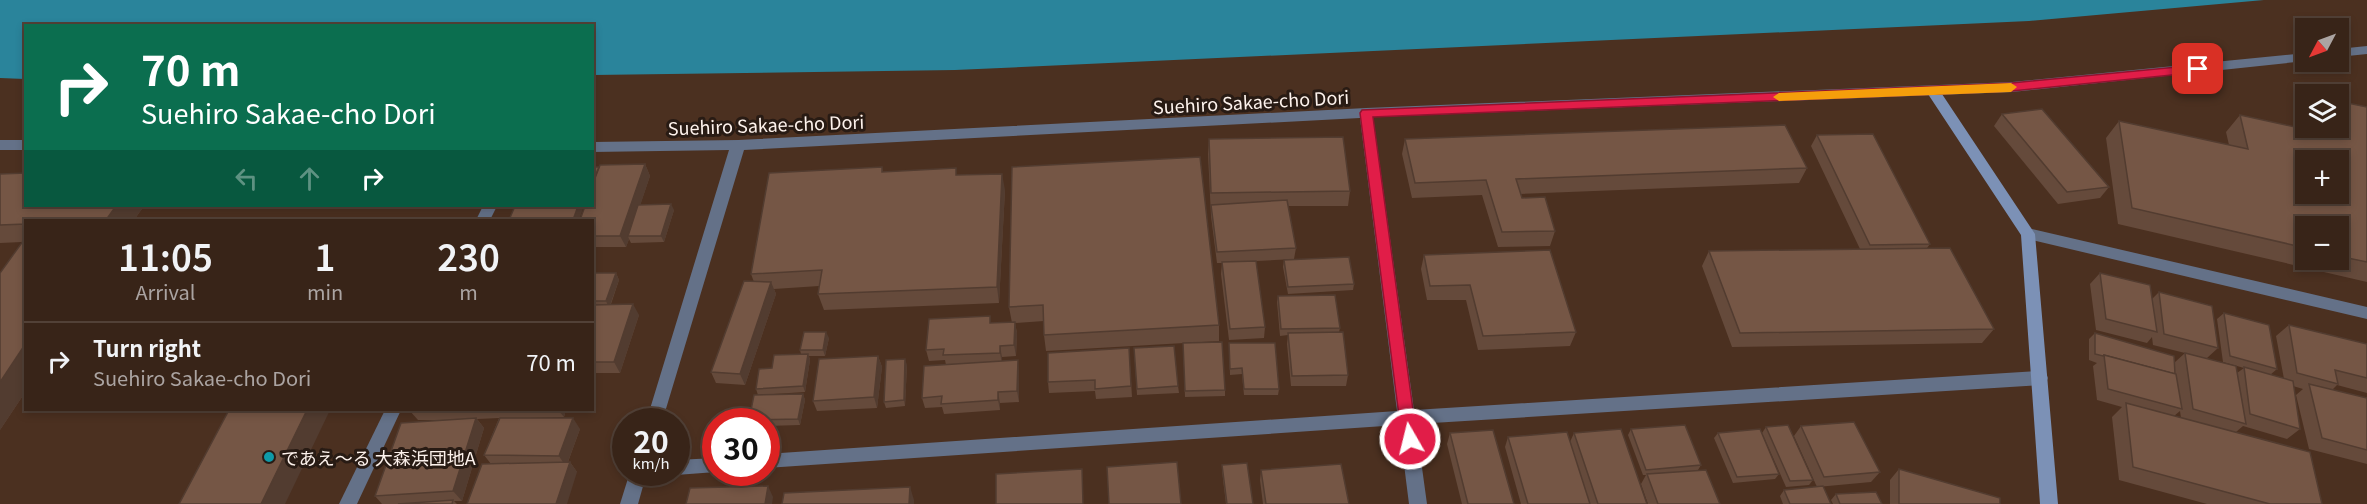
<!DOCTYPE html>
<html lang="en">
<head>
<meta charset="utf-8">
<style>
  :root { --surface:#382418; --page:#433025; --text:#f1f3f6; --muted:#aba4a2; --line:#524137 }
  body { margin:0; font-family:Georgia,"Noto Sans JP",serif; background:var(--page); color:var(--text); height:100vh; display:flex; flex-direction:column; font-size:22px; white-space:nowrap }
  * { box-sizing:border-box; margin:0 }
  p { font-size:20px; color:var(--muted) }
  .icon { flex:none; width:33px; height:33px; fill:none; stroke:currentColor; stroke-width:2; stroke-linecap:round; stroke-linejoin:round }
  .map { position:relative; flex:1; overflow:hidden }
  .panel { position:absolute; left:24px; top:219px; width:570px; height:192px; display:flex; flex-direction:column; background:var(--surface); border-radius:0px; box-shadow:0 3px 9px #0003,0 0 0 2px var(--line) }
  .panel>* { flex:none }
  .top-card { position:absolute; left:24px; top:24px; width:570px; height:183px; border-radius:0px; box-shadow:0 3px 9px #0003,0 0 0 2px var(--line); background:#0b6e4f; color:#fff; overflow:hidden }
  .needle { width:39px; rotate:229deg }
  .controls { position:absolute; left:2295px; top:18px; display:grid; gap:12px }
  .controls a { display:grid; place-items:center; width:54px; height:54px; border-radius:0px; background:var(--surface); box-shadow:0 3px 9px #0003,0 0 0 2px var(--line); font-size:30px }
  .speed { position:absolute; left:612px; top:408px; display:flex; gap:12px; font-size:30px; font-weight:700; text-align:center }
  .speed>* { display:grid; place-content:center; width:78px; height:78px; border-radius:50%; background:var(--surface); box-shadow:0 3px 9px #0003,0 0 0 2px var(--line); line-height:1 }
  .speed small { font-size:15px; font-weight:400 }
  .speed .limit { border:9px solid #d22; background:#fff; color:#111 }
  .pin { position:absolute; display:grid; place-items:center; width:51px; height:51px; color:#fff; margin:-26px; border-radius:12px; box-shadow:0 3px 9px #0006 }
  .me { position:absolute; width:66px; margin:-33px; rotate:352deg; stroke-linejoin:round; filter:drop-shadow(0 0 4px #0008) }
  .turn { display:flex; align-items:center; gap:21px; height:126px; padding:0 18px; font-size:27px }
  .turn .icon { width:78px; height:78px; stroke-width:2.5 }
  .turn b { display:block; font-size:42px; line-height:51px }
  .lanes { display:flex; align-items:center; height:57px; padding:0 18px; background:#0003; justify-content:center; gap:30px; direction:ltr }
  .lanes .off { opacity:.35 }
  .eta { display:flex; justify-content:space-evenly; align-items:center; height:102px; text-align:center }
  .eta b { font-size:36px; font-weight:600; line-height:42px }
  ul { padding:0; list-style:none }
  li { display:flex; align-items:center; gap:18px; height:78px; padding:0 18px; border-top:2px solid var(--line) }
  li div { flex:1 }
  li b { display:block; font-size:22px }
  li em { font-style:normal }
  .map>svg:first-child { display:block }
</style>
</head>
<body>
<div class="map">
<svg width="2367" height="504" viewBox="0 0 2367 504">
  <rect width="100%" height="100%" fill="#4b3020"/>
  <!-- water -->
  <polygon fill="#2a849b" points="0,0 2264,0 2029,21 955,70 593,75 592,26 26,26 25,79 0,78"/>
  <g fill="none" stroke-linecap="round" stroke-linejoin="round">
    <!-- street -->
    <g fill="#647188" fill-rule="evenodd">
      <polygon points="2367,46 2367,54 2338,57 2338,49"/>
      <polygon points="2306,53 2306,61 2012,92 1373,117 1414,410 2040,371 2046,373 2048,378 2046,383 2040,385 1416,424 1427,504 1409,504 1399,425 766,468 766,454 1397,411 1360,118 744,150 662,422 646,422 729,150 592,152 592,142 738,140 1366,108 2012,82"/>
      <rect x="0" y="140" width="26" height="10"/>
      <polygon points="483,206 497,206 490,220 476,220"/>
      <polygon points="2028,228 2367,307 2367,319 2023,238 2021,234 2023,230"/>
      <polygon points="385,410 401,410 357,504 339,504"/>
      <polygon points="716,458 716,472 676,475 670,472 676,472 676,460"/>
      <polygon points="630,472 647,472 638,504 620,504"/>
    </g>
    <!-- secondary -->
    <polygon fill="#7c91b6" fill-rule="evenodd" points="1933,86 1938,88 2035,234 2058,504 2040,504 2021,235 1926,91"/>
  </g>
  <!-- wall -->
  <g fill="#654a3b" fill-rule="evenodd">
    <path d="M2338 101 2367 107V282L2118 224 2106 138 2119 121 2229 145 2226 132 2240 115 2327 134 2325 128H2338ZM2306 226H2338V260H2306Z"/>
    <polygon points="2002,114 2109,187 2100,198 2058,204 1994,126"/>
    <polygon points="1817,135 1930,244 1927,248 1994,329 1982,343 1732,347 1702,266 1709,251 1860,249 1811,146"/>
    <polygon points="1209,139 1350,191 1348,206 1288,206 1296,248 1294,259 1256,261 1265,327 1264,338 1229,340 1221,274 1222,263 1217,263 1211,216 1208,154"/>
    <polygon points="1405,139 1807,168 1799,183 1520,194 1522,198 1555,231 1550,246 1498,247 1482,195 1412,198 1402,154"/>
    <polygon points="645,164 650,176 640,205 674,210 664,242 631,243 629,239 626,247 592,247 592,220 599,167"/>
    <polygon points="882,167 883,172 957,175 1005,190 999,303 824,310 818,294 819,286 774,289 776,294 745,385 716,383 711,372 754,282 751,274"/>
    <polygon points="1012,167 1219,325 1219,341 1046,351 1044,335 1044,321 1015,323 1017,333 1016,356 1002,357 1002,361 1019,371 1019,402 1000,403 1000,410 944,414 942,407 925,408 922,398 946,365 945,360 929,361 926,350 992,323 1012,323 1009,307"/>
    <polygon points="0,174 144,206 134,220 26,220 26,391 0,430 22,242 0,243"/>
    <polygon points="1424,255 1576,332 1570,346 1478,350 1466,300 1427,300 1421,269"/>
    <polygon points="1284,260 1354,284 1353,290 1288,294 1283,267"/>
    <polygon points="592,273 616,273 619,280 611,304 639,315 620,373 592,373"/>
    <path d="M2100 273 2152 299 2159 292 2218 348 2207 358 2237 373 2244 368 2223 362 2217 319 2224 313 2277 369 2270 375 2284 379 2276 336 2289 325 2367 344V393L2337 385 2332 390 2367 398V464L2309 449 2296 395 2303 389 2293 386 2300 429 2287 439 2243 426 2236 432 2322 504H2207L2119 480 2112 417 2122 407 2097 400 2093 366 2097 363 2089 360V339L2095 333 2174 363 2185 353 2153 345 2152 337 2147 343 2096 330 2090 284ZM2180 411 2181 418 2174 416Z"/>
    <polygon points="1278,296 1340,328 1339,332 1348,375 1346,386 1291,386 1287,344 1288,335 1280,336 1277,302"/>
    <polygon points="829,338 825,356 809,356 810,360 805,392 758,395 756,389 772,368 801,354 800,350"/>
    <polygon points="1183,343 1225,390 1225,396 1185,397"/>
    <polygon points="1229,343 1279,389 1278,395 1244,395 1242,374 1230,375"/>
    <polygon points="1129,348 1132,397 1096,399 1095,391 1049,393 1048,382"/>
    <polygon points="1134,348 1178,386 1179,393 1137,395"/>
    <polygon points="878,356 882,367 877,408 817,411 813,401"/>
    <polygon points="907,365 905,406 886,408 884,402"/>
    <polygon points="803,394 805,400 800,425 766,426 766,422 750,422 749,420"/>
    <polygon points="409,410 566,410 564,417 529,418 580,429 568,462 570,462 577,472 491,464 484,455 499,418 477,419 484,428 462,501 454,501 457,504 382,504 375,496 450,420 418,420"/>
    <polygon points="1801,426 1880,472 1871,482 1817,487 1794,436"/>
    <polygon points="1766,427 1813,480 1809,485 1786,487 1762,433"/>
    <polygon points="1631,429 1701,465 1698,470 1720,504 1648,504 1641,484 1646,475 1643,475 1628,435"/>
    <polygon points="1450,433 1514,504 1462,504 1447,444"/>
    <polygon points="1574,433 1647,504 1521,504 1505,447 1508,437 1570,442"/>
    <polygon points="1718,433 1779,474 1775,479 1733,483 1714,438"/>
    <polygon points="1222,465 1253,504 1226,504 1222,471"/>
    <polygon points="1899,469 2000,504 1890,504 1890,480"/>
    <polygon points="1261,470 1349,504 1263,504 1260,480"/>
    <polygon points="1784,490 1831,504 1783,504 1780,496"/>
    <polygon points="1836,494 1882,504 1833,504 1831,500"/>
  </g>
  <!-- shaded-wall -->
  <g fill="#523c30">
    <polygon points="645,164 650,176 630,236 628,236 629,239 626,247 620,236"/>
    <polygon points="1002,174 1005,190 999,303 997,287"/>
    <polygon points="671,204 674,210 664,242 661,236"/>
    <polygon points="116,206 144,206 134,220 106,220"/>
    <polygon points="578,206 584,206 579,220 573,220"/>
    <polygon points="616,273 619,280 609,308 606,301"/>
    <polygon points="771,282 776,294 745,385 740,374"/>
    <polygon points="633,304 639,315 620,373 614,362"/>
    <polygon points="1015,322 1017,333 1016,356 1014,345"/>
    <polygon points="826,332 829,338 825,356 823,350"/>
    <polygon points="26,343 26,391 0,430 0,382"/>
    <polygon points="1000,346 1002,357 1002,364 1000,353"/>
    <polygon points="808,354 810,360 805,392 803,386"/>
    <polygon points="878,356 882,367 877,408 874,397"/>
    <polygon points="905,359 907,365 905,406 904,400"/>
    <polygon points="1018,360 1019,371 1019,402 1017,391"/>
    <polygon points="998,392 1000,403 1000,410 998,400"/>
    <polygon points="803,394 805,400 800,425 798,419"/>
    <polygon points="307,410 330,410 285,504 261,504"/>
    <polygon points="558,410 566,410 564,417"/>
    <polygon points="476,418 484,428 462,501 453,491"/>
    <polygon points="573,418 580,429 566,467 559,456"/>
    <polygon points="570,462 577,472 567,504 556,504"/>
    <polygon points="768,486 773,497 772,504 765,504"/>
    <polygon points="910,487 914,500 914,504 909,504"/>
  </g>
  <!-- building -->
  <g fill="#755645" stroke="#523c30" stroke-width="1.5" fill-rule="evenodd">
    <path d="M2338 101 2367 107V262L2338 256V226H2306V248L2132 208 2119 121 2248 149 2240 115 2350 139ZM2306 160H2338V194H2306Z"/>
    <polygon points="2042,109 2109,187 2067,192 2002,114"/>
    <polygon points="1785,125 1807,168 1516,179 1522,198 1545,197 1555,231 1502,232 1486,180 1415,183 1405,139"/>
    <polygon points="1873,134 1930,244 1870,245 1817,135"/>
    <polygon points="1343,137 1350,191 1211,193 1209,139"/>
    <polygon points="1200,157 1219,325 1044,335 1043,305 1009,307 1012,167"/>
    <polygon points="645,164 620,236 592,236 592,220 580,220 585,206 592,206 592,186 600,165"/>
    <polygon points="592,167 599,167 592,183"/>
    <polygon points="882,167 882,172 956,168 956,175 1002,174 997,287 818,294 822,270 751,274 769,173"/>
    <polygon points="26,173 26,206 116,206 106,220 26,220 26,224 0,225 0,174"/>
    <polygon points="1287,200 1296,248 1217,252 1211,205"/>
    <polygon points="671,204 661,236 628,236 638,205"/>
    <polygon points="515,206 578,206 573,220 509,220"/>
    <polygon points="26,237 26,343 0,382 0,273"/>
    <polygon points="1950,248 1994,329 1740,333 1709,251"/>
    <polygon points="1550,250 1576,332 1483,336 1470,285 1430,286 1424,255"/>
    <polygon points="1349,257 1354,284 1288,287 1284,260"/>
    <polygon points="1256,261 1265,327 1230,329 1222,262"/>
    <polygon points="592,273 616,273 606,301 592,301"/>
    <polygon points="2100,273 2150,285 2157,332 2106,319"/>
    <polygon points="744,281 771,282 740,374 711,372"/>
    <polygon points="2159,292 2212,306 2218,348 2164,334"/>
    <polygon points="1335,295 1340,328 1281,329 1278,296"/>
    <polygon points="633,304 614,362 592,362 592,305"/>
    <polygon points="2224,313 2269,325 2277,369 2230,356"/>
    <polygon points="990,316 990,323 1015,322 1014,345 1000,346 1000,353 943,355 944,349 926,350 929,319"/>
    <polygon points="2289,325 2367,344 2367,378 2335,370 2338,384 2297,373"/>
    <polygon points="804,332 826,332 823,350 800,350"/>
    <polygon points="1343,332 1348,375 1292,376 1288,333"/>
    <polygon points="2095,333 2174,356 2175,374 2104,355 2103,356 2095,354"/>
    <polygon points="1222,342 1225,390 1185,391 1183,343"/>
    <polygon points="1229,343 1275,343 1279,389 1244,389 1242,368 1230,369"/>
    <polygon points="1174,346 1178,386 1137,389 1134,348"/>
    <polygon points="1129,348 1131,386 1095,389 1095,380 1048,382 1048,353"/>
    <polygon points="2185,353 2236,366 2246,424 2193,409"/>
    <polygon points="808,354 803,386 756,389 759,369 772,368 774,355"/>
    <polygon points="2104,355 2176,374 2182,409 2108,389"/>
    <polygon points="878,356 874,397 813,401 819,359"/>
    <polygon points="905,359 904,400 884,402 886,360"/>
    <polygon points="1018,360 1017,391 998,392 998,400 941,404 942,396 922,398 924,366"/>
    <polygon points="2244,367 2293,381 2300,429 2250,414"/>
    <polygon points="2309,384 2367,398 2367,450 2322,438"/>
    <polygon points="803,394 798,419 749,420 754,395"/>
    <polygon points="2126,403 2310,452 2322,504 2270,504 2133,467"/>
    <polygon points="229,410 307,410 261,504 179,504"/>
    <polygon points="476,418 453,491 375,496 401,423"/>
    <polygon points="500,418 573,418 559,456 484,455"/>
    <polygon points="1854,422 1880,472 1824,477 1801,426"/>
    <polygon points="1685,425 1701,465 1646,470 1631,429"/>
    <polygon points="1788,425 1813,480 1790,481 1766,427"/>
    <polygon points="1621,429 1647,504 1598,504 1574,433"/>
    <polygon points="1760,429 1779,474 1737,477 1718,433"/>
    <polygon points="1493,430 1514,504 1468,504 1450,433"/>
    <polygon points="1567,432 1590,504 1528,504 1508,437"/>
    <polygon points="570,462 556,504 467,504 482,464"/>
    <polygon points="1177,462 1181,504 1109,504 1107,467"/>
    <polygon points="1247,463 1253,504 1227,504 1222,465"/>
    <polygon points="1341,464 1349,504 1266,504 1261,470"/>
    <polygon points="1082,469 1083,504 996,504 996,474"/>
    <polygon points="1899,469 2000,498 2000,504 1899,504"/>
    <polygon points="1706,470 1720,504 1658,504 1647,474"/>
    <polygon points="768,486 765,504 686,504 690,488"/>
    <polygon points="1823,486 1831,504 1790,504 1784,490"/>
    <polygon points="910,487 909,504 782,504 784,493"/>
    <polygon points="1876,492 1882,504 1840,504 1836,494"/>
    <polygon points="453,500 452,504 398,504"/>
  </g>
  <!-- route -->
  <polygon fill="#e11d48" stroke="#92132f" stroke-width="1.5" points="2198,65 2202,66 2202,72 2012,91 1373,117 1417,439 1415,444 1410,445 1404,444 1402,439 1360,113 1362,110 2012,83"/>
  <!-- slow -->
  <polygon fill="#f59e0b" points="2011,83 2017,87 2011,92 1779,101 1773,97 1779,93"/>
  <!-- markers -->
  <circle fill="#0f9aa8" stroke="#281b14" stroke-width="2" cx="269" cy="457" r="6"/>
  <g text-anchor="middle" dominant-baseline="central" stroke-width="6" stroke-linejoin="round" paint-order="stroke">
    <!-- street labels -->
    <g font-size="18" fill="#fdf2ec" stroke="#281b14">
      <text transform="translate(1251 101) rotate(-3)">Suehiro Sakae-cho Dori</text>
      <text transform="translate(766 124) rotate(-2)">Suehiro Sakae-cho Dori</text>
    </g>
    <!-- poi labels -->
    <g font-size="18" fill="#fdf2ec" stroke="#281b14" text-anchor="start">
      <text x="281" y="457">であえ～る 大森浜団地A</text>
    </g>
  </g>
</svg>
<div class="controls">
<a><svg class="needle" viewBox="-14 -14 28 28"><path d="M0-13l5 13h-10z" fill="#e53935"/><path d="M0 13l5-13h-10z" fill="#aba4a2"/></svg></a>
<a><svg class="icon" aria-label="layers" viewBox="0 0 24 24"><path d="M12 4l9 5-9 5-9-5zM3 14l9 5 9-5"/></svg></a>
<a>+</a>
<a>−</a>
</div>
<div class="speed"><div>20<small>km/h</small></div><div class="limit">30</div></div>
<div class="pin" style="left:2198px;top:69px;background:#d93025"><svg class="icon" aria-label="arrive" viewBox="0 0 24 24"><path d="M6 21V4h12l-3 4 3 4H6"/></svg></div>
<svg class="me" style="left:1410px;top:439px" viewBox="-20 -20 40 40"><circle r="17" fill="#e11d48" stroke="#fff" stroke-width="3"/><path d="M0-11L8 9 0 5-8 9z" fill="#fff"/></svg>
<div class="top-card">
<div class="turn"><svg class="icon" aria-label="right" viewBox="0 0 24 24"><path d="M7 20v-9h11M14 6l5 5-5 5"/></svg><div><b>70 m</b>Suehiro Sakae-cho Dori</div></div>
<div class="lanes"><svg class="icon off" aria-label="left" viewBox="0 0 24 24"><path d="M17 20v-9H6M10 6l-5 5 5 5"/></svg><svg class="icon off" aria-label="ahead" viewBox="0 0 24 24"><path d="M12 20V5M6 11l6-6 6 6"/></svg><svg class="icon" aria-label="right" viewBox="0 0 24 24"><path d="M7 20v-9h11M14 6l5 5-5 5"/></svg></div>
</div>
<section class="panel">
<div class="eta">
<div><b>11:05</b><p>Arrival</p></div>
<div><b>1</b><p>min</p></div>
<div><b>230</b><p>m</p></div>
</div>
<ul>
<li><svg class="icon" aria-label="right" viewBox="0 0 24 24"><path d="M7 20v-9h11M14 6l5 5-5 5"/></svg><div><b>Turn right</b><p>Suehiro Sakae-cho Dori</p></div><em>70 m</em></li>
</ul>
</section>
</div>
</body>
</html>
